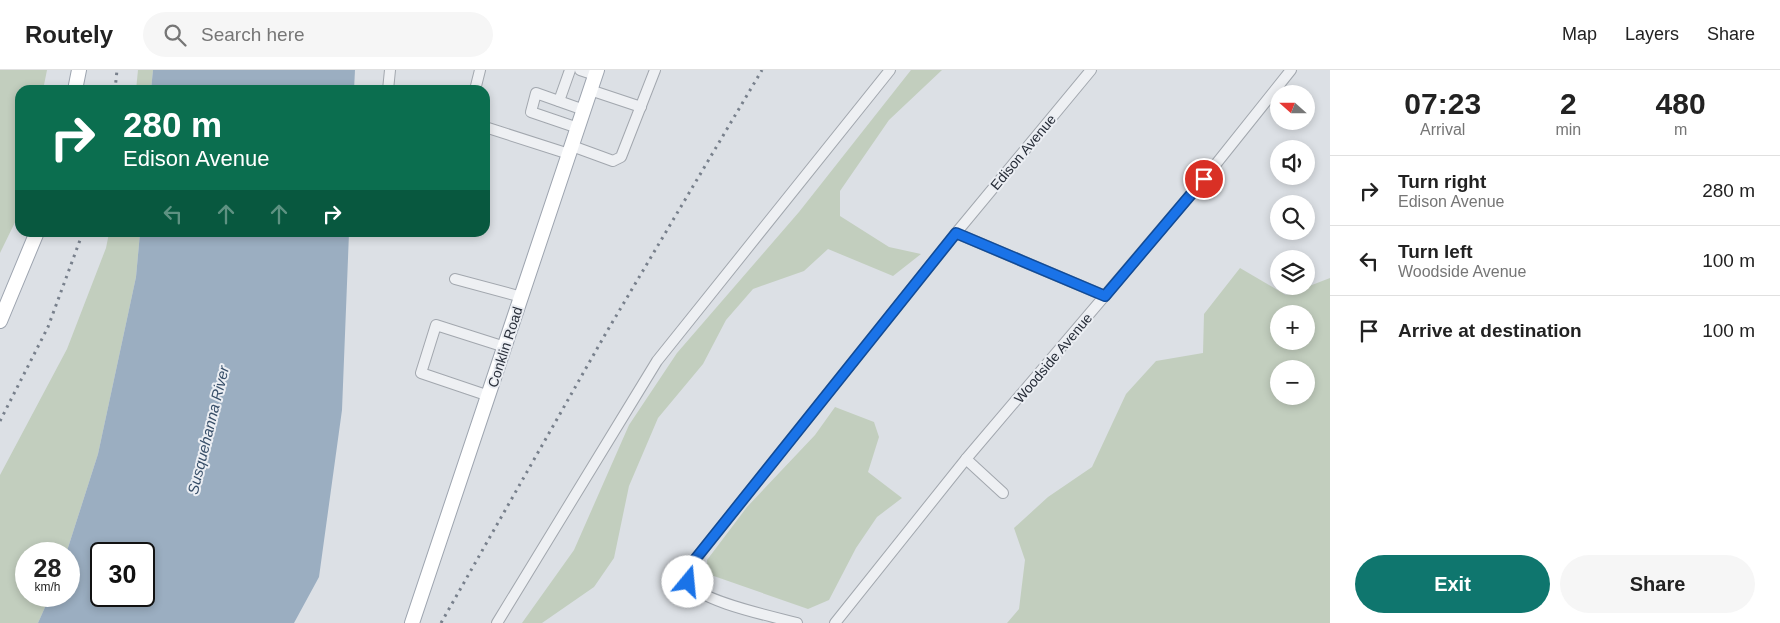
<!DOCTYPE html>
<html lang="en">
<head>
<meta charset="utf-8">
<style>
  :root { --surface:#fff; --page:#f6f6f6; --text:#222; --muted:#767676; --line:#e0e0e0; --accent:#0f766e }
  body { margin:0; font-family:Helvetica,sans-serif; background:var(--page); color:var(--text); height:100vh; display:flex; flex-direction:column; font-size:19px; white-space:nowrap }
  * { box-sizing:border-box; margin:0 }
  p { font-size:16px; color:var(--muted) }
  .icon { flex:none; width:28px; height:28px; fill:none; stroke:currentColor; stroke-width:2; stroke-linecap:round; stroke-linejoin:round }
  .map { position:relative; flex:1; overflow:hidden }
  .side { display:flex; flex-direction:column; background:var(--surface); width:450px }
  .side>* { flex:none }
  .top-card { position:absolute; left:15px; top:15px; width:475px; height:152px; border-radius:15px; box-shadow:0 2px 8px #0003; background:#0b6e4f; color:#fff; overflow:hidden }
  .needle { width:32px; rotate:291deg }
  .buttons { position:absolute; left:1270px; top:15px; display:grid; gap:10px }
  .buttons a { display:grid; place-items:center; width:45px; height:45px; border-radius:50%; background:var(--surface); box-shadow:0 2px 8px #0003; font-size:25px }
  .speed { position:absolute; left:15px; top:472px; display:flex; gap:10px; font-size:25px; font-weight:700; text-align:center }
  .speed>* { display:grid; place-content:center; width:65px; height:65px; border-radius:50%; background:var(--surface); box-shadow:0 2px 8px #0003; line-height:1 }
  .speed small { font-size:12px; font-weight:400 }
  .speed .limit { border:2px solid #111; border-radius:8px; background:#fff; color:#111 }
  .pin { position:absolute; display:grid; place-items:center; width:42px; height:42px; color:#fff; margin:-21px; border:2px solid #fff; border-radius:50%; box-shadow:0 1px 5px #0007 }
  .me { position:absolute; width:55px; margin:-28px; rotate:17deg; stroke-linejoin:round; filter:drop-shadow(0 0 4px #0008) }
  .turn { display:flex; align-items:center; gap:18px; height:105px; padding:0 25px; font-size:22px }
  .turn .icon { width:65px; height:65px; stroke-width:2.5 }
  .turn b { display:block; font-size:35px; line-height:42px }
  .lanes { display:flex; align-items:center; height:48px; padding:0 25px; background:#0003; justify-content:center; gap:25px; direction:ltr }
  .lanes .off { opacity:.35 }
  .eta { display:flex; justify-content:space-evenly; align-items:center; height:85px; text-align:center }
  .eta b { font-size:30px; font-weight:700; line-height:35px }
  .primary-button { display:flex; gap:10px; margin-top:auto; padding:10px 25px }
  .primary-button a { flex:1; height:58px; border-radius:30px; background:var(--accent); color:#fff; font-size:20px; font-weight:700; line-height:58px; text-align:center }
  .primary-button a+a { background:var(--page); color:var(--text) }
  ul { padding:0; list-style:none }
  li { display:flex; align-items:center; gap:15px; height:70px; padding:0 25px; border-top:1px solid var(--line) }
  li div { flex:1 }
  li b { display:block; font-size:19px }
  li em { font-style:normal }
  header { display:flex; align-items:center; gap:30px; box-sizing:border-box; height:70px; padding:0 25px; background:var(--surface); border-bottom:1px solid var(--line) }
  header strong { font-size:24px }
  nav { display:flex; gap:28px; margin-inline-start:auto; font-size:18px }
  .search { width:350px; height:45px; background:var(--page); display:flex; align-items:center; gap:12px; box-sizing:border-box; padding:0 18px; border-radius:28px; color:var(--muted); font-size:19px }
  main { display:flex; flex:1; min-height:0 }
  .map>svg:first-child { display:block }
</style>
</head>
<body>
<header>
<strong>Routely</strong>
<div class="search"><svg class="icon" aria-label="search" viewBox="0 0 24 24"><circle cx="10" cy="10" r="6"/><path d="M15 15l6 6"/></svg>Search here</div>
<nav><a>Map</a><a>Layers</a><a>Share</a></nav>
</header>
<main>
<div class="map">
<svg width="1330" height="553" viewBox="0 0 1330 553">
  <rect width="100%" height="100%" fill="#dce0e5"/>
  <!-- green -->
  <g fill="#c2cebe" fill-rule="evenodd">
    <polygon points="0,0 47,0 43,20 20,20 20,142 0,183"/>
    <polygon points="138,0 153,0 151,20 136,20"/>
    <polygon points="911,0 942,0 889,50 840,121 840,146 889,177 921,184 893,206 828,179 804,201 753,219 726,250 703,294 658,348 629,416 614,488 594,517 542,553 522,553 574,480 629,355 677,283 799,142"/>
    <polygon points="109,163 140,163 136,207 98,384 66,484 26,484 26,526 50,526 38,553 0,553 0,405 67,279 106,178"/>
    <path d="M1240 198 1286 225 1330 208V553H1007L1019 539 1025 490 1014 458 1048 427 1092 397 1126 324 1156 291 1203 283 1204 244ZM1279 244H1306V271H1279ZM1279 299H1306V326H1279Z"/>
    <polygon points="835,337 874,352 879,367 868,402 902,428 877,447 856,478 829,530 808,539 708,504 707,490 747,437 815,365"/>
  </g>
  <!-- water -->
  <g fill="#9baec1" fill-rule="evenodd">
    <polygon points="153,0 355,0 354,20 151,20"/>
    <path d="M140 163H349L342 340 319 507 294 553H38L50 526H69V484H66L98 384 136 207ZM101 484H144V526H101Z"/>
  </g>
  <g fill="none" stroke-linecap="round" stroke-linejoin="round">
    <defs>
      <g id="minor">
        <polyline points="580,0 595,5"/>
        <polyline points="388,20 390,0"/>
        <polyline points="475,20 480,0"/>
        <polyline points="590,20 641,37"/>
        <polyline points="559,31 570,0"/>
        <polyline points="485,57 569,84"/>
        <polyline points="578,58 531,42 536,23 584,40"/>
        <polyline points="572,76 613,91 621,87 655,0"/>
        <polyline points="956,163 1105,226"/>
        <polyline points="455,209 522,227"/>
        <polyline points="489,326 421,303 436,255 505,277"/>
        <polyline points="966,389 1003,423"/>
        <polyline points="497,553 657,291 890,0"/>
        <path d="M797 553C775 547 696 531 688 511 686 505 691 498 693 492L956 163 1091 0"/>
        <polyline points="835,553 966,389 1204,109 1291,0"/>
      </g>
      <g id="major">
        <polyline points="75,20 79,0"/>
        <polyline points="0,251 37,162"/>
        <polyline points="412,553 597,0"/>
      </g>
    </defs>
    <!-- minor casing -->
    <use href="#minor" stroke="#a2a7ae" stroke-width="12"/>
    <!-- major casing -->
    <use href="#major" stroke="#9da4af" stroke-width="16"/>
    <!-- minor -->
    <use href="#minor" stroke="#eef0f3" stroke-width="10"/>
    <!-- major -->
    <use href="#major" stroke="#fff" stroke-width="14"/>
    <!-- rail -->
    <g stroke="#78808c" stroke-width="3" stroke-dasharray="2.5 5" stroke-linecap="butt">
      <polyline points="115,20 117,0"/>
      <polyline points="0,351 48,257 83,162"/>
      <polyline points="441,553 606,263 762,0"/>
    </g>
  </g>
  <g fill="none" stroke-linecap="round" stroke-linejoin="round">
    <defs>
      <polyline id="route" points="688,512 687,506 693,492 956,163 1105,226 1204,109"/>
    </defs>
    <!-- route casing -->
    <use href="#route" stroke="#114b97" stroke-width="12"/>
    <!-- route -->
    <use href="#route" stroke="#1a73e8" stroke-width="9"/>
  </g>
  <g text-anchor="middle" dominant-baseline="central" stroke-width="4" stroke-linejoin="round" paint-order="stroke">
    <!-- street labels -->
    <g font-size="14" fill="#282e39" stroke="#ebeef3">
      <text transform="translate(1023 82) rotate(-50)">Edison Avenue</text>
      <text transform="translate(505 277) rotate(-72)">Conklin Road</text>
      <text transform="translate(1053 288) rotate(-50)">Woodside Avenue</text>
    </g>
    <!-- water labels -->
    <g font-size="15" font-style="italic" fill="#374e68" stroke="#ebeef3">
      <text transform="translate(208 360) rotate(-76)">Susquehanna River</text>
    </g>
  </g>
</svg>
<div class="buttons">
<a><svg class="needle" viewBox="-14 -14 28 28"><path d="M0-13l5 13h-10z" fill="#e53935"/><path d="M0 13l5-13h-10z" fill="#767676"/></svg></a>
<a><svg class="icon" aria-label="sound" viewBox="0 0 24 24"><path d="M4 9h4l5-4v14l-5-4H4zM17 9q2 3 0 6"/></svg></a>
<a><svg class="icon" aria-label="search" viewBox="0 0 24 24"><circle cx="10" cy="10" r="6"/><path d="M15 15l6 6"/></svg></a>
<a><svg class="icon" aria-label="layers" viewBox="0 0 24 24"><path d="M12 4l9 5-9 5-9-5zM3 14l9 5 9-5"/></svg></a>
<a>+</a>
<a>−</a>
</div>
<div class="speed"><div>28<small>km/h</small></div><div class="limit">30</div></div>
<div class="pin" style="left:1204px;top:109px;background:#d93025"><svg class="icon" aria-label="arrive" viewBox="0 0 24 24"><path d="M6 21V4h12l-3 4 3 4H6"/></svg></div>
<svg class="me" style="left:688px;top:512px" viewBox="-20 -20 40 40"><circle r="19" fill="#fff"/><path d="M0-13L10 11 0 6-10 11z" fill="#1a73e8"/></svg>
<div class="top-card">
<div class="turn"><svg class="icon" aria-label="right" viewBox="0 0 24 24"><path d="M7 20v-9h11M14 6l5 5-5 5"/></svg><div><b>280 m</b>Edison Avenue</div></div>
<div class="lanes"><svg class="icon off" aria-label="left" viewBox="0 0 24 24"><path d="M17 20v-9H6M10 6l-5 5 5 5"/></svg><svg class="icon off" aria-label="ahead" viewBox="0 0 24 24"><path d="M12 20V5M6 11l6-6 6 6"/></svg><svg class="icon off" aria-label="ahead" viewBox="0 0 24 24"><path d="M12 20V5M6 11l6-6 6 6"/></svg><svg class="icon" aria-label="right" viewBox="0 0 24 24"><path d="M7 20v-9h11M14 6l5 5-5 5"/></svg></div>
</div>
</div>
<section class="side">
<div class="eta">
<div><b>07:23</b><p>Arrival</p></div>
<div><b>2</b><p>min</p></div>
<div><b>480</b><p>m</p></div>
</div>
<ul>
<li><svg class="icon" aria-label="right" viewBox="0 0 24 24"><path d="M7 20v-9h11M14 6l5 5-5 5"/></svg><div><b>Turn right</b><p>Edison Avenue</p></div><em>280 m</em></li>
<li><svg class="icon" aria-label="left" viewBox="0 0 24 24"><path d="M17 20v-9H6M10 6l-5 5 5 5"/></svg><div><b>Turn left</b><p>Woodside Avenue</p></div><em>100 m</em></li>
<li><svg class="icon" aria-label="arrive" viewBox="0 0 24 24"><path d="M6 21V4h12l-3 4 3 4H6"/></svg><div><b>Arrive at destination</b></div><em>100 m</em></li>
</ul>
<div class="primary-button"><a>Exit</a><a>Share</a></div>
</section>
</main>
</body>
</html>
